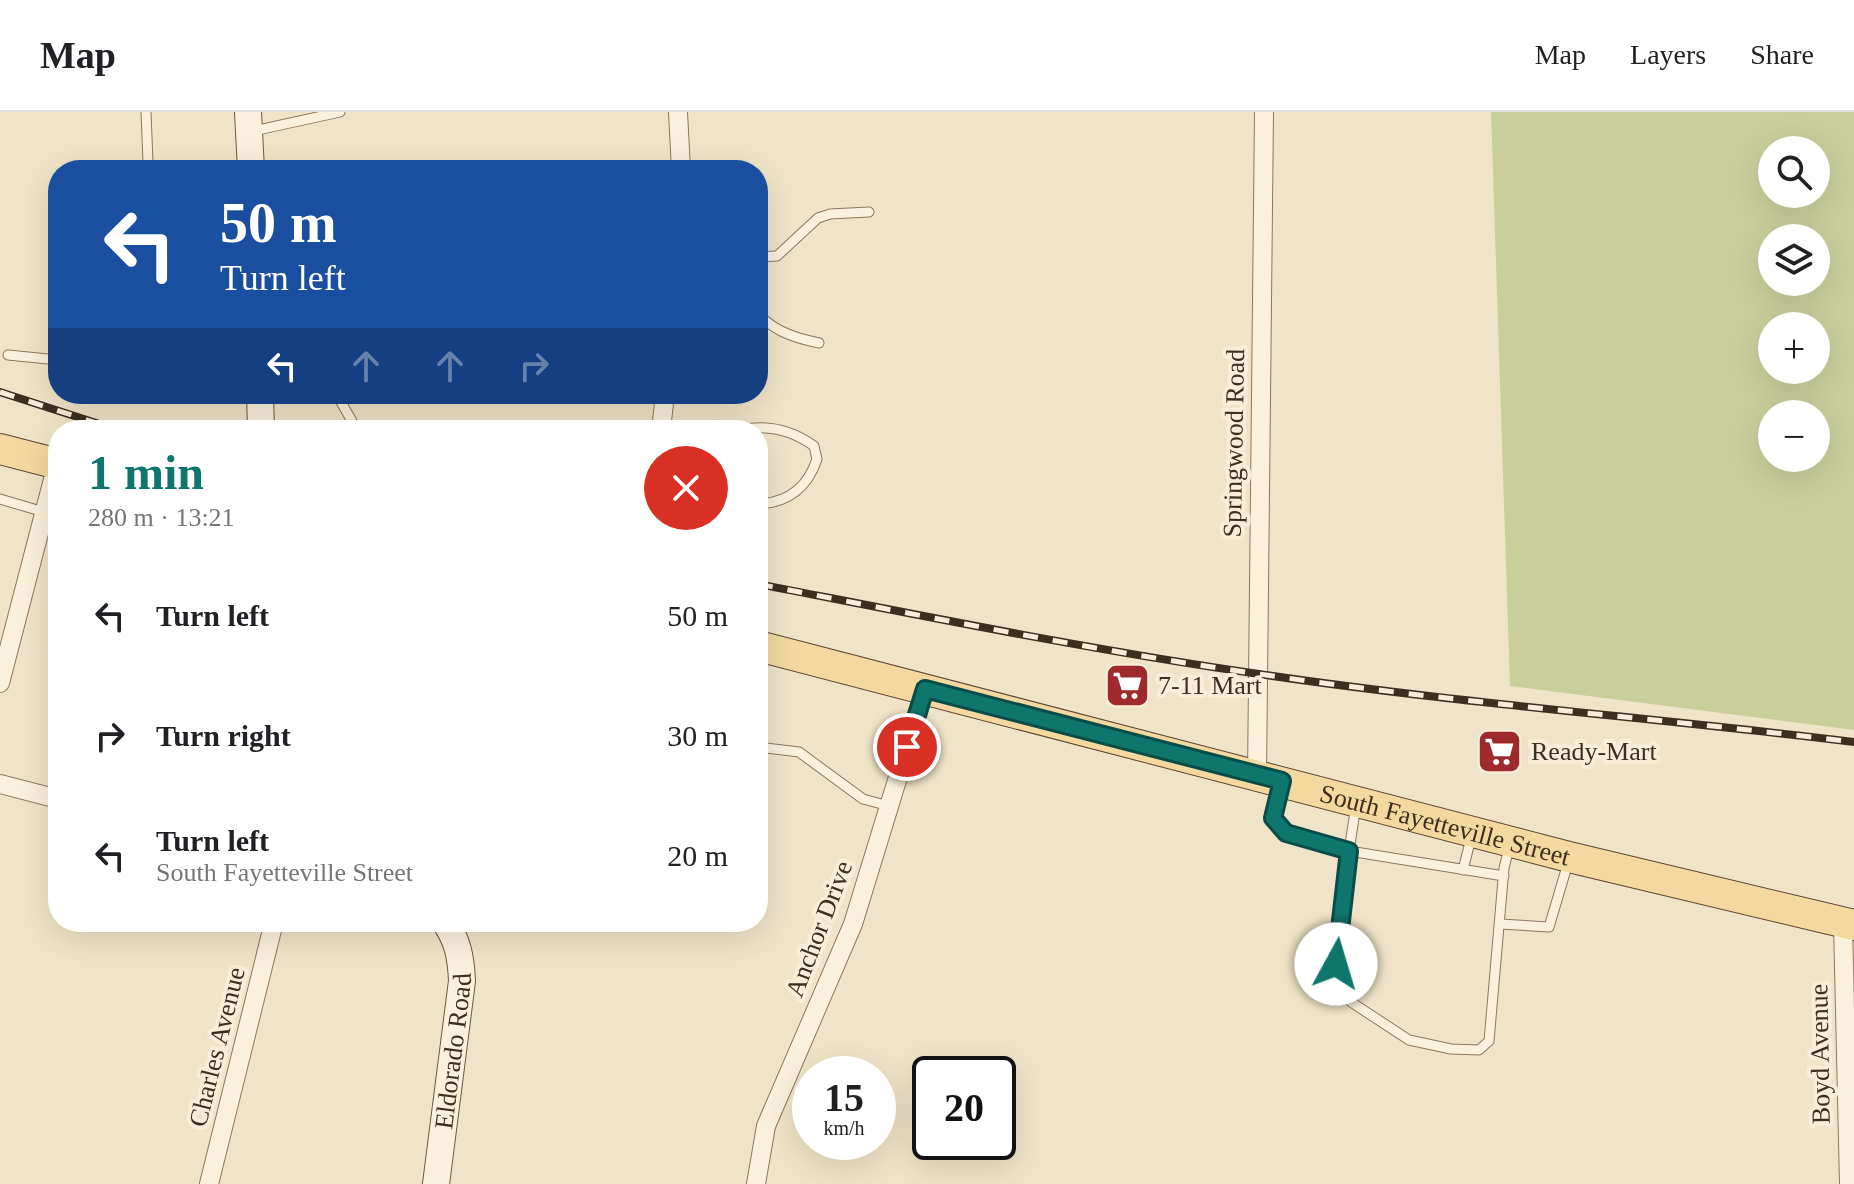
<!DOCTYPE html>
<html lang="en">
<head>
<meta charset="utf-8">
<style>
  :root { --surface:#fff; --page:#f6f6f6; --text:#202124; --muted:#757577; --line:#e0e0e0; --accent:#0f766e }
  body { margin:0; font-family:"Times New Roman",serif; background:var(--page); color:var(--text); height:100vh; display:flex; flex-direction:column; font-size:30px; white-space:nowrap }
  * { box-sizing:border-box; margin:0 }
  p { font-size:26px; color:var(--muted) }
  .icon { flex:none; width:44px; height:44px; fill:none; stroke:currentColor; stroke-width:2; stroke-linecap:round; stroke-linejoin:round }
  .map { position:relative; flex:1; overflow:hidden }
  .drawer { position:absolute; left:48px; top:308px; width:720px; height:512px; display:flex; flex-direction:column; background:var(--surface); border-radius:32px; box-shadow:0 8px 32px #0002 }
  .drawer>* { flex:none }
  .banner { position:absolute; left:48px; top:48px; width:720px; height:244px; border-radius:32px; box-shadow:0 8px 32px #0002; background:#1a4fa0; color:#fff; overflow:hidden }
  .controls { position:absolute; left:1758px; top:24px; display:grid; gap:16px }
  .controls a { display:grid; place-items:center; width:72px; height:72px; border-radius:50%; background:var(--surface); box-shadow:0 8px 32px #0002; font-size:40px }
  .speed { position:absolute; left:792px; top:944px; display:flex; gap:16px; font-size:40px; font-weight:700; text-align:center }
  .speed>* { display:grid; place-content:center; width:104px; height:104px; border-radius:50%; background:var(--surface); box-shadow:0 8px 32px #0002; line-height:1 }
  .speed small { font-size:20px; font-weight:400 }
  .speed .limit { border:4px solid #111; border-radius:12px; background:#fff; color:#111 }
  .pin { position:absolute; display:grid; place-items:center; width:68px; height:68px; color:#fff; margin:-34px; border:4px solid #fff; border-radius:50%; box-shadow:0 2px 8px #0007 }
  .me { position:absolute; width:88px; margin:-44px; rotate:6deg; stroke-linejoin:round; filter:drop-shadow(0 0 6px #0008) }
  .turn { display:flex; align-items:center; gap:28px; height:168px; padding:0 40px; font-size:36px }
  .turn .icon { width:104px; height:104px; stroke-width:2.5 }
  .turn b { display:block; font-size:56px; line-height:68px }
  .lanes { display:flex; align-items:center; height:76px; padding:0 40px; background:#0003; justify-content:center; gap:40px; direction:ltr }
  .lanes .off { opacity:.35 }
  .round { display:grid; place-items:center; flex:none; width:84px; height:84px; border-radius:42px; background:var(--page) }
  .head { display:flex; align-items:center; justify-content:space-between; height:136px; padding:0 40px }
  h1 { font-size:48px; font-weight:700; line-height:60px; color:var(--accent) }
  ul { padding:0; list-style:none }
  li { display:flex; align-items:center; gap:24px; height:120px; padding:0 40px }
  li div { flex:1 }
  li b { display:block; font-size:30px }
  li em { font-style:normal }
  header { display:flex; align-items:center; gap:48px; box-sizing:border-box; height:112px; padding:0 40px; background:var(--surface); border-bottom:2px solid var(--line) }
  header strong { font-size:38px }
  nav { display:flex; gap:44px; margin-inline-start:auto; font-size:28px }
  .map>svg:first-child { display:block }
</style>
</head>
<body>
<header>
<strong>Map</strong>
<nav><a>Map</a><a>Layers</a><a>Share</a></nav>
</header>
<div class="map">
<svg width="1854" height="1072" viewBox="0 0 1854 1072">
  <rect width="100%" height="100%" fill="#f0e4c8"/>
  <!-- green -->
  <path fill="#c9cf9b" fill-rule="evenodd" d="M1491 0H1854V618L1510 574ZM1772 38H1816V82H1772ZM1772 126H1816V170H1772ZM1772 214H1816V258H1772ZM1772 302H1816V346H1772Z"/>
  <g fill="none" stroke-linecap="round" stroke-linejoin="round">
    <defs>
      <g id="lane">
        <polyline points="146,0 148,50 156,58"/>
        <polyline points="253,19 340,0"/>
        <polyline points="758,145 777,144 818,106 830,102 869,100"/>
        <path d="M758 202C776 220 795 226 819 231"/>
        <polyline points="8,243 58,248"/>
        <polyline points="341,282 341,290 357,318"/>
        <path d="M740 318C767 312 792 318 814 334L817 347C808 375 788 391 758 392"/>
        <polyline points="0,387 44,400"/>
        <polyline points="758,635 799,640 863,687 889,694"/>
        <polyline points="1280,676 1273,706 1286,721 1349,739 1504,764"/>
        <polyline points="1356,693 1345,765 1336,852 1351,890 1409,928 1451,937 1479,938 1489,929 1504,756 1510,732"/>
        <polyline points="1463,758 1471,726"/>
        <polyline points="1500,812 1549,815 1568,751"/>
      </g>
      <g id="street">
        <polyline points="678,0 681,58"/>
        <polyline points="661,318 665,282"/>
        <polyline points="0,571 57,352"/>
        <polyline points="1257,664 1264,0"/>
        <polyline points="0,672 58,687"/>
        <polyline points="1843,811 1849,1072"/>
        <polyline points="209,1072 274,810"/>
        <polyline points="756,1072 766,1014 853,812 925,577"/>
      </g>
      <g id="secondary">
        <polyline points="248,0 251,58"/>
        <polyline points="260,282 261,318"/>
        <path id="s1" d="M436 1072 462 869C461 846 458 829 445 810"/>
      </g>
      <g id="primary">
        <polyline points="0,337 58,352"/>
        <path id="s2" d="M758 534 1569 745 1854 813"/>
      </g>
    </defs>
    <!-- lane casing -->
    <use href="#lane" stroke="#8d765c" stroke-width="11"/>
    <!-- street casing -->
    <use href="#street" stroke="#8d765c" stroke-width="20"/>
    <!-- secondary casing -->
    <use href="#secondary" stroke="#6f573f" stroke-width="28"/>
    <!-- primary casing -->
    <use href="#primary" stroke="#5b4430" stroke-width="32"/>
    <!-- lane -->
    <use href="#lane" stroke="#faf1dc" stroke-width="9"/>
    <!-- street -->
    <use href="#street" stroke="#faf1dc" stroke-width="18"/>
    <!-- secondary -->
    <use href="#secondary" stroke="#faf1dc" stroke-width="26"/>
    <!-- primary -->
    <use href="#primary" stroke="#f3d9a0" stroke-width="30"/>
    <defs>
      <g id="rail">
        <polyline points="0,280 118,318"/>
        <path d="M758 472C924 504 1091 538 1259 562 1456 591 1656 606 1854 630"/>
      </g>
    </defs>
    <!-- rail casing -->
    <use href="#rail" stroke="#3d2e20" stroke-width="8"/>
    <!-- rail -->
    <use href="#rail" stroke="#f7eed8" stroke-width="5" stroke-dasharray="15" stroke-linecap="butt"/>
  </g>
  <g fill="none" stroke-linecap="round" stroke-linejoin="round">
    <defs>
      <polyline id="route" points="907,635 925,577 1282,669 1273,706 1286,721 1349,739 1336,852"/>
    </defs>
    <!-- route casing -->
    <use href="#route" stroke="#0a4d48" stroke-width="20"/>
    <!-- route -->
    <use href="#route" stroke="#0f766e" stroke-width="14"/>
  </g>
  <!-- icons -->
  <defs>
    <symbol id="supermarket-square" viewBox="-11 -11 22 22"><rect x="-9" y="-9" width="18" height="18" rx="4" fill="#9e2a2b" stroke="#f7eed8"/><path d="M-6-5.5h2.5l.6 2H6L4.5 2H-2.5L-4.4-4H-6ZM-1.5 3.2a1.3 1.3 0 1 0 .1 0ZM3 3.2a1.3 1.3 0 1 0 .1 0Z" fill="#fff"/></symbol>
  </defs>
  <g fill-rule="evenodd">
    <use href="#supermarket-square" x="1102" y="548" width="51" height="51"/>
    <use href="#supermarket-square" x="1474" y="614" width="51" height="51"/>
  </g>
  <g text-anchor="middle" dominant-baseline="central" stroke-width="8" stroke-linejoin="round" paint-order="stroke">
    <!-- street labels -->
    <g font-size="26" fill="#3d2e20" stroke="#f7eed8">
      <text transform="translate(1234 331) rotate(-89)">Springwood Road</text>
      <text stroke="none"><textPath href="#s2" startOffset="710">South Fayetteville Street</textPath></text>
      <text transform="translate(819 817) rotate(-69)">Anchor Drive</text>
      <text transform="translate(217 935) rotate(-76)">Charles Avenue</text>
      <text stroke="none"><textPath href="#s1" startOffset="134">Eldorado Road</textPath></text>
      <text transform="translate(1820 942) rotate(-91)">Boyd Avenue</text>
    </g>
    <!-- poi labels -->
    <g font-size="26" fill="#3d2e20" stroke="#f7eed8" text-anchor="start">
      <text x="1158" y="573">7-11 Mart</text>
      <text x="1531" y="639">Ready-Mart</text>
    </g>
  </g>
</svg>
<div class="controls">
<a><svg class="icon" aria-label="search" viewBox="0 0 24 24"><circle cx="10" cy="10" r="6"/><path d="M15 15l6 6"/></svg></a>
<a><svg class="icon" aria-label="layers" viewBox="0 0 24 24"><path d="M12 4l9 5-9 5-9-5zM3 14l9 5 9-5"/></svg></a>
<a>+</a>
<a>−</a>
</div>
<div class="speed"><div>15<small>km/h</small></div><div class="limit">20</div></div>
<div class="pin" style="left:907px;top:635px;background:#d93025"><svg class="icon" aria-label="arrive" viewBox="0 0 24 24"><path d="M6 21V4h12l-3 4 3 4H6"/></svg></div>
<svg class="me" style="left:1336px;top:852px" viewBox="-20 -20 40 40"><circle r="19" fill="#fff"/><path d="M0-13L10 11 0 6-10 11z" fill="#0f766e"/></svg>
<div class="banner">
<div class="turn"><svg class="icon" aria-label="left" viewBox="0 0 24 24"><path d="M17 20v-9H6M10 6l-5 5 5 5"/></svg><div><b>50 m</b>Turn left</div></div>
<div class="lanes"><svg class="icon" aria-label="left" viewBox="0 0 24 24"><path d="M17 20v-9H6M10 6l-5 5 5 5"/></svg><svg class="icon off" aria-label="ahead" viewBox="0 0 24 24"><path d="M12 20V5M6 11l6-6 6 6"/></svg><svg class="icon off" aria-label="ahead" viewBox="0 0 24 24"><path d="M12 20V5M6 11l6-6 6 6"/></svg><svg class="icon off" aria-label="right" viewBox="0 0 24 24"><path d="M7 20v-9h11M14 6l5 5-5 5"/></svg></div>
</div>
<section class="drawer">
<div class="head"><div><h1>1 min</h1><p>280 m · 13:21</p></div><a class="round" style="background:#d93025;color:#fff"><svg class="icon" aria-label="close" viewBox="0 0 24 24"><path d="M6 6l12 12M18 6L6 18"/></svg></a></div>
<ul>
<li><svg class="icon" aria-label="left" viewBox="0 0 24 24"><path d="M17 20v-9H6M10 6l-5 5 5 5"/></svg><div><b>Turn left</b></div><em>50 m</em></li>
<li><svg class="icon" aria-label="right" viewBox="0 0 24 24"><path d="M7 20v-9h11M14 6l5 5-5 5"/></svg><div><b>Turn right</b></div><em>30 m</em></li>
<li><svg class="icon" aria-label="left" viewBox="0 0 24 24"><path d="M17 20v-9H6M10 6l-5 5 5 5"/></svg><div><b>Turn left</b><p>South Fayetteville Street</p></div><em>20 m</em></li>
</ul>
</section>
</div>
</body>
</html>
